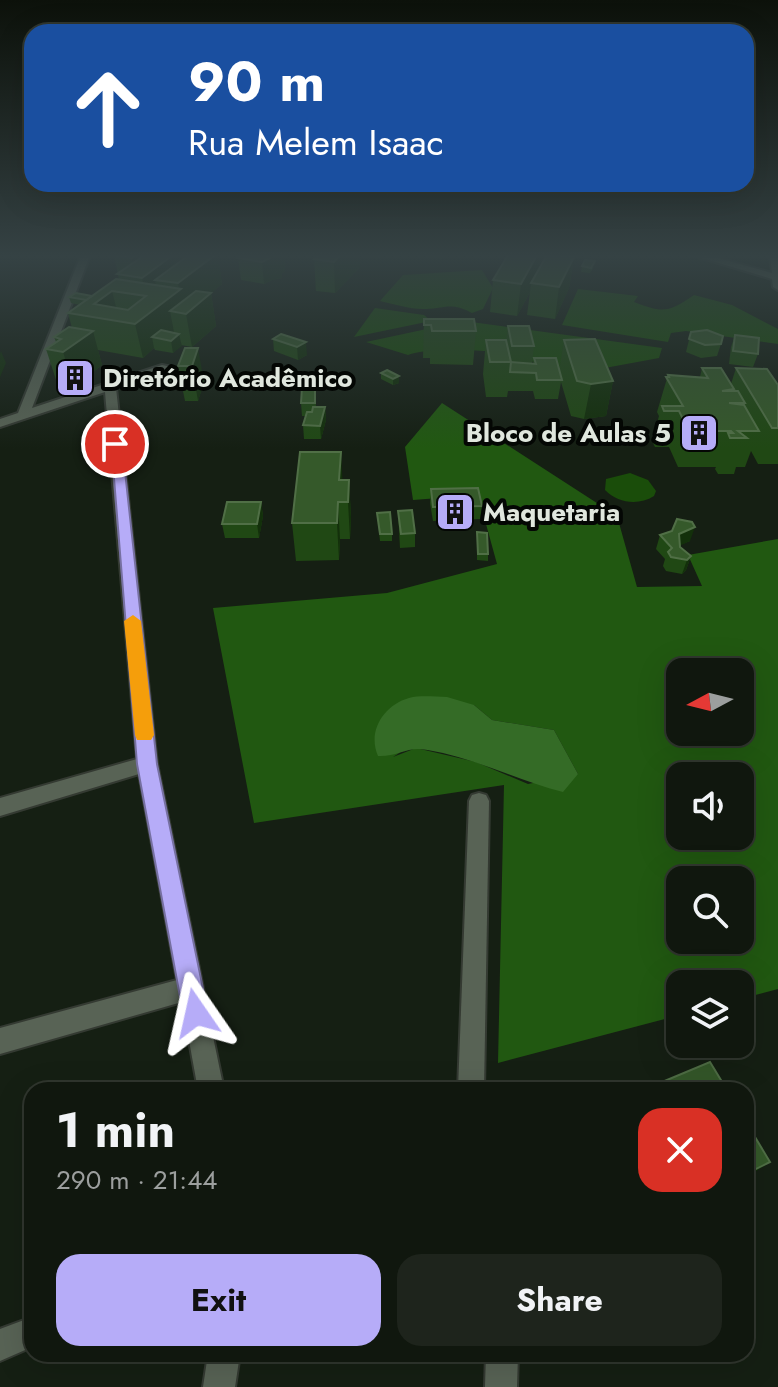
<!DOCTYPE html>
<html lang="en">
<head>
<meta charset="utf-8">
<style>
  :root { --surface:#10170e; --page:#1e241c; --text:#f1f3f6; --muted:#9c9f9e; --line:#30362e; --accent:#b6acf8 }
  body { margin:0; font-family:Jost,sans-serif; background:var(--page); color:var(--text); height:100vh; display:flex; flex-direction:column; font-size:30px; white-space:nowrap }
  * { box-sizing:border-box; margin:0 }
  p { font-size:26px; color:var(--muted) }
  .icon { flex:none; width:44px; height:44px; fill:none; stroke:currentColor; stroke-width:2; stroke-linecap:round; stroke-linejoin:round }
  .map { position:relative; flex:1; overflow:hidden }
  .details { position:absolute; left:24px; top:1082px; width:730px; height:280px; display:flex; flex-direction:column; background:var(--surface); border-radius:24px; box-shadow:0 8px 32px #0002,0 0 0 2px var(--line) }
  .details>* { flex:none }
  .hud { position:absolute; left:24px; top:24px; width:730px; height:168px; border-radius:24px; box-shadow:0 8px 32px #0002,0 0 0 2px var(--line); background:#1a4fa0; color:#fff; overflow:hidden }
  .needle { width:52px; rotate:263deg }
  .fabs { position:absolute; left:666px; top:658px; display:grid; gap:16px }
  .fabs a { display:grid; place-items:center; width:88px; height:88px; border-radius:16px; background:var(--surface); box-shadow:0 8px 32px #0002,0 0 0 2px var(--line); font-size:40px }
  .pin { position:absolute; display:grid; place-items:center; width:68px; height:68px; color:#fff; margin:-34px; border:4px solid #fff; border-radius:50%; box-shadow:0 2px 8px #0007 }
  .me { position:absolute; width:88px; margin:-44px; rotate:349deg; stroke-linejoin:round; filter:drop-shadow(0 0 6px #0008) }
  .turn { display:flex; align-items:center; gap:28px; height:168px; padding:0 32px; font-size:36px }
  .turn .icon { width:104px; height:104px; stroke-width:2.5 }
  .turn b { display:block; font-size:56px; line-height:68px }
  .round { display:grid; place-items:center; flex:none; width:84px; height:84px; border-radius:24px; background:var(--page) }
  .overview { display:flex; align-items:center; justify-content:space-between; height:136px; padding:0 32px }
  h1 { font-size:48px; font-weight:700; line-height:60px }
  .action { display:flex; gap:16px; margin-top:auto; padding:16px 32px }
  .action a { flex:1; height:92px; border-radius:24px; background:var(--accent); color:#111; font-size:32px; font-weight:700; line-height:92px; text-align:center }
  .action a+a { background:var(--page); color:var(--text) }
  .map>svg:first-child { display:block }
</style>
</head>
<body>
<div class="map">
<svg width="778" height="1387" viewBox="0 0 778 1387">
  <rect width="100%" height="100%" fill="#151f13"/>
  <!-- green -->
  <g fill="#1a4d0a">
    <path d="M482 270 493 288 483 309 472 313C451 302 447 308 426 309 412 310 394 304 380 301L403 275Z"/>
    <path d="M578 289 638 296 634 302C663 313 668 313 694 295L732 305 778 329V344L686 331 671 333 668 342 562 325Z"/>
    <polygon points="375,308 424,315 431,321 354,337"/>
    <path d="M464 321 662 348 659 358 594 370 543 371C539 367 533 361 528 359 506 349 429 346 408 355L366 342Z"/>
    <path d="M630 473 648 480 656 491 654 496C638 506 618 503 605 490L606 479Z"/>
  </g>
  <!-- forest -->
  <path fill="#215811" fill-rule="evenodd" d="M442 403 617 516 637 587 702 586 688 555 778 539V989L740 999V984H680V1015L498 1063 504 785 254 823 213 608 387 593 497 564 478 495 413 500 405 447ZM680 672H740V732H680ZM474 705 492 720 554 730 578 774 528 784 476 762 416 748 393 757ZM680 776H740V836H680ZM680 880H740V940H680Z"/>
  <!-- water -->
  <path fill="#346b26" d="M447 697 474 705 492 720 554 730 578 774 563 792C515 780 470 755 420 749 407 748 394 757 378 756 367 731 384 705 409 698 421 695 435 697 447 697Z"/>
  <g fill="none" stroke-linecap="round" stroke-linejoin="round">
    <defs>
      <g id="minor">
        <polygon points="81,255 90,255 32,408 162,365 172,367 116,388 157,764 224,1090 198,1090 182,1002 0,1054 0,1028 177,980 139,774 0,816 0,798 137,759 105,392 0,427 0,419 18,413"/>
        <polygon points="692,255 707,255 772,273 770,255 778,255 778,290 773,287 772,279"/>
        <polygon points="479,793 486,795 489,801 484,1090 458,1090 469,801 472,795"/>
        <polygon points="32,1317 32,1347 0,1361 0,1329"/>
        <polygon points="208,1354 240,1354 235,1387 203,1387"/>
        <polygon points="486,1354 518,1354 517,1387 485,1387"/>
      </g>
    </defs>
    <!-- minor casing -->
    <use href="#minor" stroke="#343a32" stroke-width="4"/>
    <!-- minor -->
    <use href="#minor" fill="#586355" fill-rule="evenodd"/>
  </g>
  <!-- wall -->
  <g fill="#204814">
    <polygon points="114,255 218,255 222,284 211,293 216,326 192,347 181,345 173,353 155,350 154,348 143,358 98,350 102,365 74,387 57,383 46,349 56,342 54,337 72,328 68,313 80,305 71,303 69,297 92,296 119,280"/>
    <polygon points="242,255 284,255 285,271 282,273 282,278 272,280 264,284 241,280 238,258"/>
    <polygon points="319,255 383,255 380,259 360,256 360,267 335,293 316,291 314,259"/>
    <polygon points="425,255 445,255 442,259 425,257"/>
    <polygon points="574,257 569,288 555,319 527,315 530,292 517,316 490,312 493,280 543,262"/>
    <polygon points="582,266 594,267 590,273 581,272"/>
    <polygon points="424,319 476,331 473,365 430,364 430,358 423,358"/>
    <polygon points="508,326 534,346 532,364 533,364 534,358 559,371 564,340 613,381 606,416 584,419 571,416 561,382 558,399 535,399 533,391 508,391 507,397 486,397 483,374 486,340 506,341"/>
    <polygon points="691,332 721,344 717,356 701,358 686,352"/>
    <polygon points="281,334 307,355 298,360 274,351 273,339"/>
    <polygon points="735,335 758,354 753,367 729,364 731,347"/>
    <polygon points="185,348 204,382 198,401 185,401 178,366"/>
    <polygon points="702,368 731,384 736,368 778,385 778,464 758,464 751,451 745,467 736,467 734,474 718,474 715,469 716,467 678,467 669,447 655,447 652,441 659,416 657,412 668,375 700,377"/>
    <polygon points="381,373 399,376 399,383 393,385 381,379"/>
    <polygon points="315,387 316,407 325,407 326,420 321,439 304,439 303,425 306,416 302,416 301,403"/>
    <polygon points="342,480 349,480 351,517 350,539 340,539 339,560 296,561 292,523"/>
    <polygon points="431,489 482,506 480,519 433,521 430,503"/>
    <polygon points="261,502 263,516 259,538 225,538 222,524"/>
    <polygon points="398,511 415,533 415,547 400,548"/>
    <polygon points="377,513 392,534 392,541 380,541"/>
    <polygon points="477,532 488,554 488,561 477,560"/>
    <polygon points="660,535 690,541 680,545 680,547 691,556 686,570 682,574 666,571 663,566 665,559 656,549"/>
  </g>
  <!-- shaded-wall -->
  <g fill="#13300b">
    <polygon points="137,255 184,255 187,276 191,255 218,255 222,284 191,310 211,293 216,326 192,347 186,314 170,311 174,332 165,340 152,337 154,348 143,358 135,324 179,290 178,283 155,280 159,301 149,310 142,278 136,277 132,258"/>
    <polygon points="270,255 284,255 285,271 282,273 282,278 272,280 264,284 262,262 270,258"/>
    <polygon points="340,255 360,255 360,267 335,293 334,262"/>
    <polygon points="537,255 544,255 541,271 531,283 530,292 517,316 521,284"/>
    <polygon points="574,257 569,288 555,319 559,287"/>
    <polygon points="112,291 120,322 94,304"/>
    <polygon points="93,331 102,365 74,387 63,352"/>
    <polygon points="179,334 182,346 173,353 171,341"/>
    <polygon points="306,342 307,355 298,360 297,347"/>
    <polygon points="198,348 204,382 198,401 192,366"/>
    <polygon points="1,351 6,363 0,377 0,354"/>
    <polygon points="399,376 399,383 393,385 393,379"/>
    <polygon points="613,381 606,416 584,419 591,384"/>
    <polygon points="325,407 326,420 321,439 320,426"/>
    <polygon points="341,452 343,489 339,480"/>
    <polygon points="349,480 351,517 350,539 348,502"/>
    <polygon points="261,502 263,516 259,538 257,524"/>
    <polygon points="338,502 340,539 339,560 337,523"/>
    <polygon points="695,527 690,541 675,548 679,534"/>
    <polygon points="691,556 686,570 682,574 687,560"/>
    <polygon points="770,1162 746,1178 746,1174"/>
  </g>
  <!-- building -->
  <g fill="#35592a" stroke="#506f46" stroke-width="2" fill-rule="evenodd">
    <polygon points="114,255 137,255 132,258"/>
    <polygon points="145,255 173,255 142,278 117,274"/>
    <polygon points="189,255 215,255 178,283 155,280"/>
    <polygon points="242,255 267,255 270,258 262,262 238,258"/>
    <polygon points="319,255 340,255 334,262 314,259"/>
    <polygon points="508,255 537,255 521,284 493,280"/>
    <polygon points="547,255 574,257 559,287 531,283"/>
    <polygon points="585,260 595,261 591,268 582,266"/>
    <path d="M116 279 181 289 135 324 68 313ZM112 291 146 296 128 310 94 304Z"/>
    <polygon points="196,291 211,293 186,314 170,311"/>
    <polygon points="76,293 92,296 86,300 69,297"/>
    <polygon points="424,319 474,319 476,331 432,331 431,325 424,325"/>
    <polygon points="508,326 529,326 534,346 512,346"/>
    <polygon points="69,327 93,331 63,352 46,349 61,339 54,337"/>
    <polygon points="161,330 179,334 171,341 152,337"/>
    <polygon points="707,330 723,336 721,344 705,345 689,339 691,332"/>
    <polygon points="281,334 306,342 297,347 273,339"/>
    <polygon points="735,335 759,338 758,354 733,351"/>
    <polygon points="595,339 613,381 591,384 577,381 564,340"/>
    <polygon points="486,340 506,340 511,362 490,362"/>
    <polygon points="185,348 198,348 192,366 178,366"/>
    <polygon points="534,358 556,358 562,380 537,380 536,373 510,372 511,362 536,364"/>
    <polygon points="702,368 721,368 734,389 722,391 738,391 745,403 729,403 744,405 759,431 738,431 747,438 730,438 728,433 733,433 731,431 689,431 679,411 664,411 662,406 683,406 666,377 669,377 668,375 708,378"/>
    <polygon points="736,368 767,369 778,385 778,428 772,428"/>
    <polygon points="387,370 399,376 393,379 381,373"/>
    <polygon points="302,387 315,387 315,403 301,403"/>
    <polygon points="313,407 325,407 320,426 303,425 307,412 312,412"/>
    <polygon points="300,452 341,452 339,480 349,480 348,502 338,502 337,523 292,523"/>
    <polygon points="478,488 482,506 433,507 431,489"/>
    <polygon points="227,502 261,502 257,524 222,524"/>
    <polygon points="412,510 415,533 401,534 398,511"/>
    <polygon points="390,512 392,534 380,534 377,513"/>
    <polygon points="677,519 692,522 695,527 679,534 680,547 691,556 687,560 671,557 668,552 672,548 660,535 672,531"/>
    <polygon points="477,532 487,533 488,554 478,554"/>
    <polygon points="710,1062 727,1090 643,1090"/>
    <polygon points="746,1122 770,1162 746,1174"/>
  </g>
  <!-- sky -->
  <linearGradient id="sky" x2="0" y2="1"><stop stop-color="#0c110a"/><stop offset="0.57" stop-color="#354244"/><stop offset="1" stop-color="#354244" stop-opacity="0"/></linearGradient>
  <rect width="778" height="449" fill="url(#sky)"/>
  <!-- route -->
  <polygon fill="#b6acf8" stroke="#7670a1" stroke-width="2" points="111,441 122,444 157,764 208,1013 204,1022 196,1026 187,1022 183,1013 137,764"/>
  <!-- slow -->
  <polygon fill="#f59e0b" points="133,615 141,621 154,735 151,740 137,740 135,735 124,621"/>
  <!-- icons -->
  <defs>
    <symbol id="building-square" viewBox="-11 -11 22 22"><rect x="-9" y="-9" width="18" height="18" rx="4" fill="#b6acf8" stroke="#040704"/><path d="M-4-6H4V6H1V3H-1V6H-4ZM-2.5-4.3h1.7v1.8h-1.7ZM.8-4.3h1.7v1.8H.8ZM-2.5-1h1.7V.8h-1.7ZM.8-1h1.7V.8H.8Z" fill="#111"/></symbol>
  </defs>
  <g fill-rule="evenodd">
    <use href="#building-square" x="53" y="356" width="44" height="44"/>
    <use href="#building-square" x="677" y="411" width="44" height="44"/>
    <use href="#building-square" x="433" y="490" width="44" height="44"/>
  </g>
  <g text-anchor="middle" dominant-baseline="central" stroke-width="8" stroke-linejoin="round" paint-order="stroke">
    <!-- far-poi labels -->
    <g font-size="26" font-weight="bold" fill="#e0e7de" stroke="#040704" text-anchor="start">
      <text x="103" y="378">Diretório Acadêmico</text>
      <text x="671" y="433" text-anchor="end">Bloco de Aulas 5</text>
      <text x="483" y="512">Maquetaria</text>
    </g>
  </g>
</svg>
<div class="fabs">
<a><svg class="needle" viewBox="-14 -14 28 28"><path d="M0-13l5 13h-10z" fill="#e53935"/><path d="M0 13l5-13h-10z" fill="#9c9f9e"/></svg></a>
<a><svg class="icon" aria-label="sound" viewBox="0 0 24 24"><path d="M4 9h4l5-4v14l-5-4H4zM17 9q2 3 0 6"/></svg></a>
<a><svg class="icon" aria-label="search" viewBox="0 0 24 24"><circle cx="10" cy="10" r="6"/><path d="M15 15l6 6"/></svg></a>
<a><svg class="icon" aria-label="layers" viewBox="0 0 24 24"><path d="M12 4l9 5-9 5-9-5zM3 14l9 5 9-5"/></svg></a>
</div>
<div class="pin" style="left:115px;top:444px;background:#d93025"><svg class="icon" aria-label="arrive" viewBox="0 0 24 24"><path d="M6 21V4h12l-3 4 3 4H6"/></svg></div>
<svg class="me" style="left:196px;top:1013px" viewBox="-20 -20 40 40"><path d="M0-17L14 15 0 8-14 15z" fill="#b6acf8" stroke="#fff" stroke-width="4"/></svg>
<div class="hud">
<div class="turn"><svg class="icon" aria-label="ahead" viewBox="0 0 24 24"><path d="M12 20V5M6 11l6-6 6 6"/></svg><div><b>90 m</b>Rua Melem Isaac</div></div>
</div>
<section class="details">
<div class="overview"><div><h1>1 min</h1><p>290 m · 21:44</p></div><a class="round" style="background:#d93025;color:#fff"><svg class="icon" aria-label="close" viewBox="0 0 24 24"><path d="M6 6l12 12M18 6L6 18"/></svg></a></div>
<div class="action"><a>Exit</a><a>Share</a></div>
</section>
</div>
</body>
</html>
